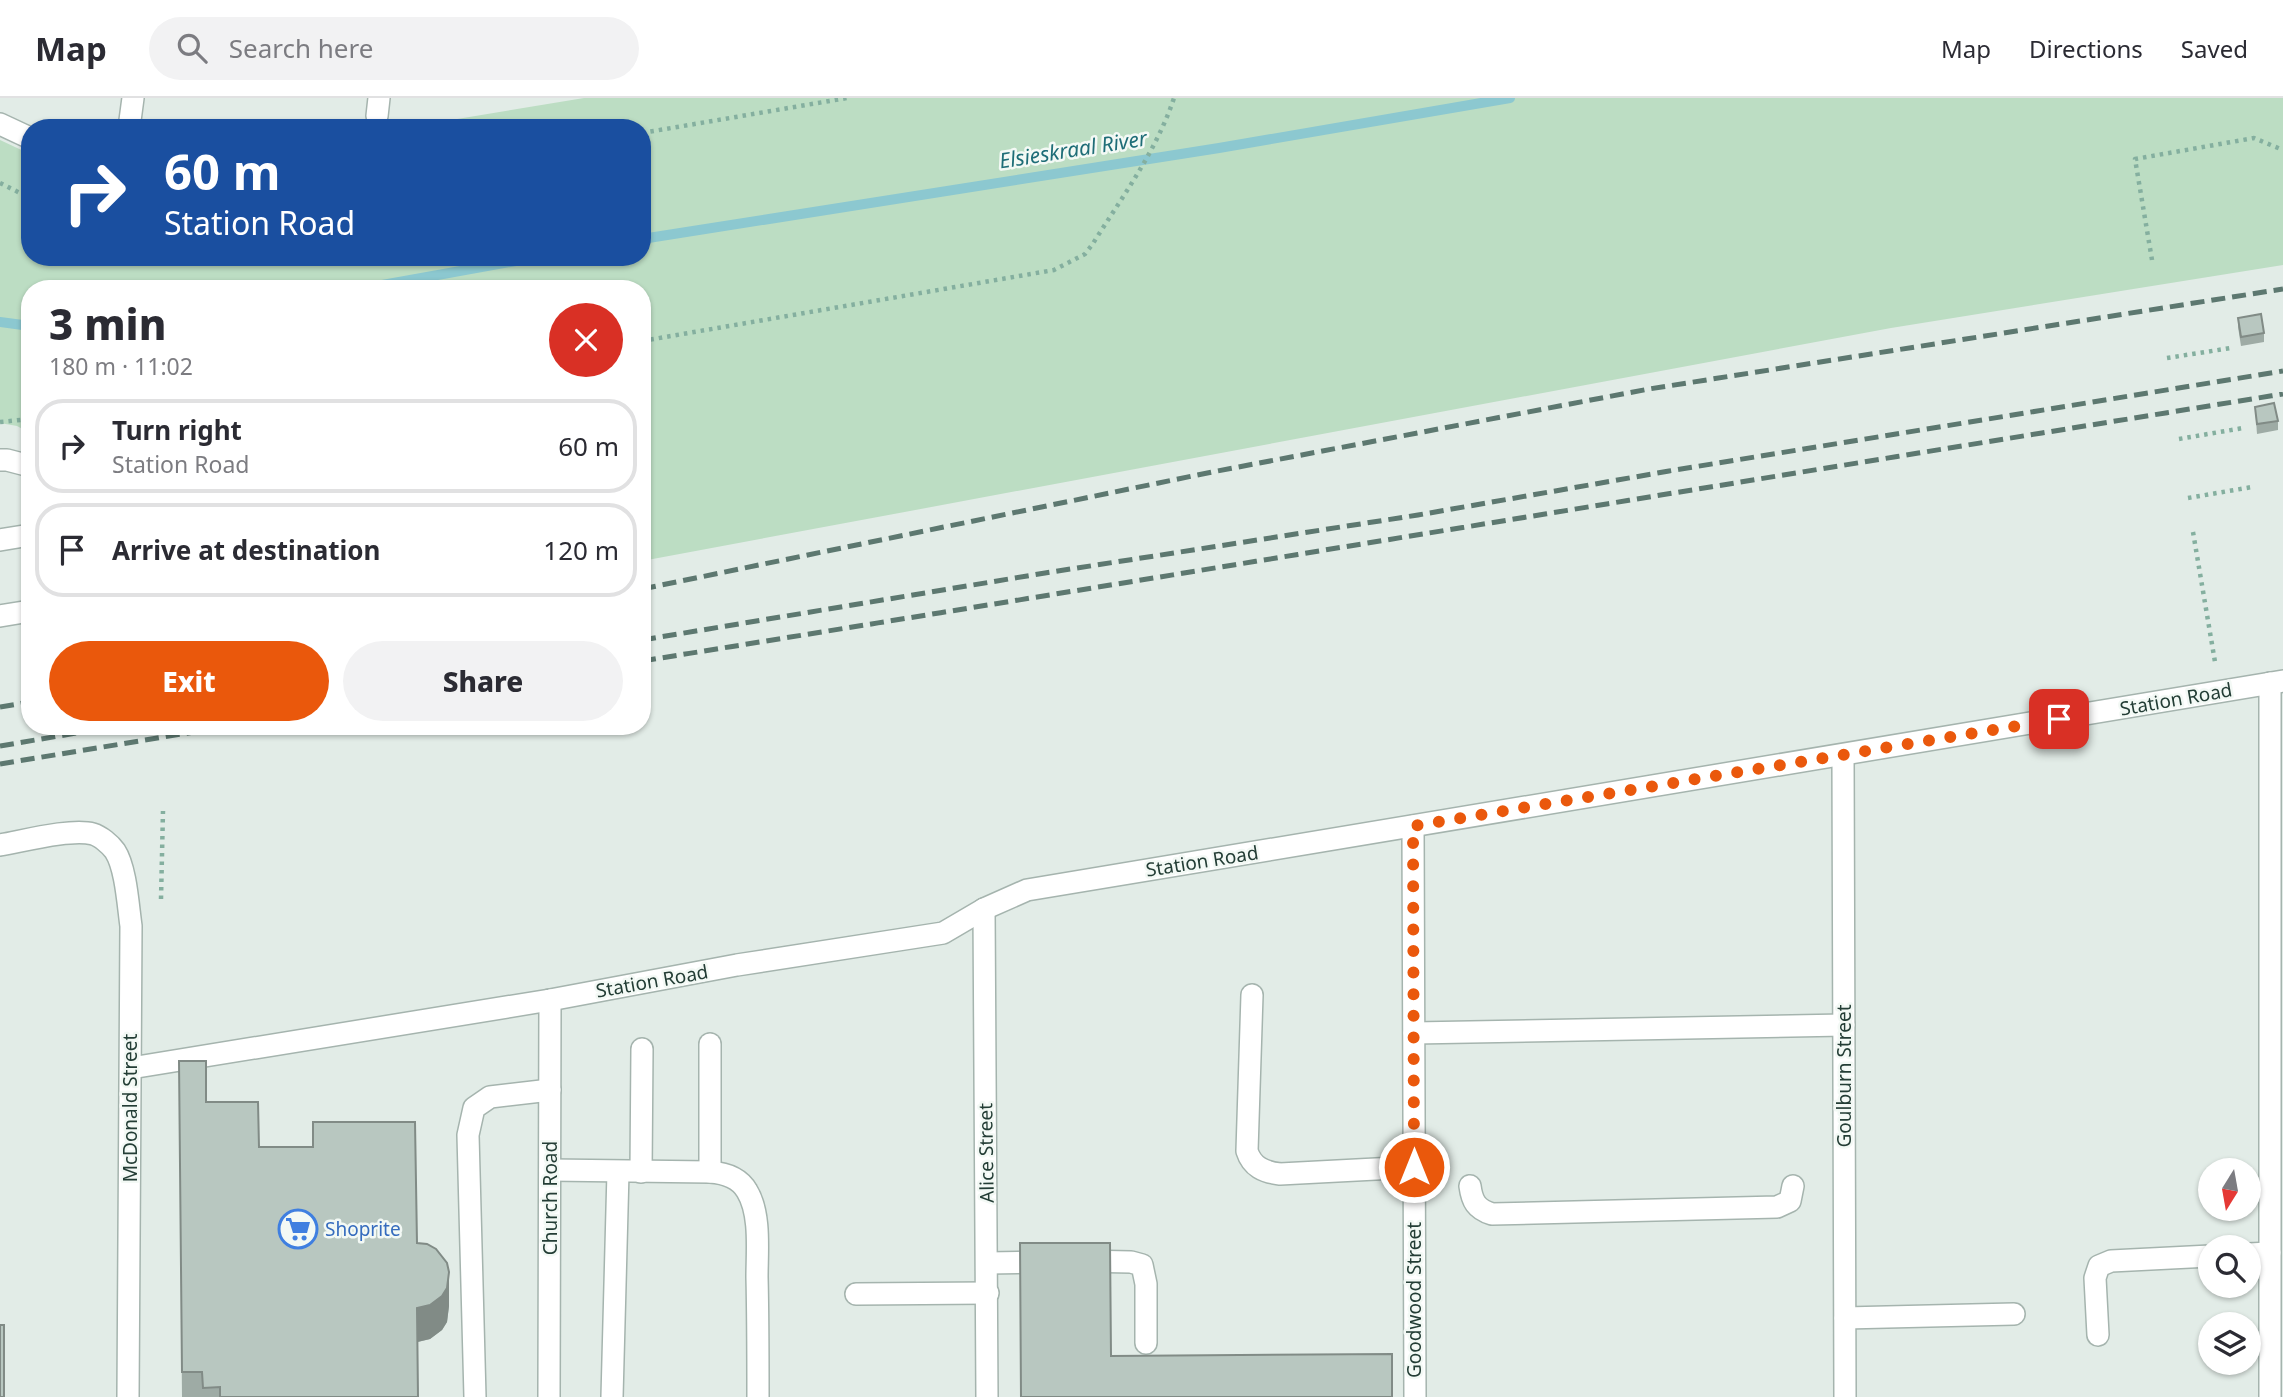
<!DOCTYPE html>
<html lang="en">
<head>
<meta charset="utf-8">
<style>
  :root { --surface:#fff; --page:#f2f2f3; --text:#2b2b33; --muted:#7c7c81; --line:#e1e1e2; --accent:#ea580c }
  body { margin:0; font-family:"Noto Sans",sans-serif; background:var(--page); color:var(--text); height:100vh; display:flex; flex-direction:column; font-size:26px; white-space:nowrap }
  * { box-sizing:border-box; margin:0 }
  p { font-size:23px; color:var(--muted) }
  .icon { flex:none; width:38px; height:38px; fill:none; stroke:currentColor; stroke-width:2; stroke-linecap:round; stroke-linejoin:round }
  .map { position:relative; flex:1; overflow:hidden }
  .sheet { position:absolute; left:21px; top:182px; width:630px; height:455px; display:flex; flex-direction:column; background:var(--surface); border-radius:28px; box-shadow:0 2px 5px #0004 }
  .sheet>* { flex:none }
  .hud { position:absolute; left:21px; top:21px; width:630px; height:147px; border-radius:28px; box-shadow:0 2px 5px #0004; background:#1a4fa0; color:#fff; overflow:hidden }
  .needle { width:46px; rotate:191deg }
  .fabs { position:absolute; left:2198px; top:1060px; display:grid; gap:14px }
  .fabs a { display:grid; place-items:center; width:63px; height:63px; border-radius:50%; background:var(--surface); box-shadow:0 2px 5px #0004; font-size:35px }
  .pin { position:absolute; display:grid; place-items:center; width:60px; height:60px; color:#fff; margin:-30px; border-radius:14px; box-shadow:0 4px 10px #0006 }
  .me { position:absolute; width:77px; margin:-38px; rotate:0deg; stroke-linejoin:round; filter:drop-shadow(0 0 5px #0008) }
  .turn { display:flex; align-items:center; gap:24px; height:147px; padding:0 28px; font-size:32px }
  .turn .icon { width:91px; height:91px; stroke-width:2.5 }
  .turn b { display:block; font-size:49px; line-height:60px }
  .round { display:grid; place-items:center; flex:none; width:74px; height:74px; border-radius:37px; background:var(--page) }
  .overview { display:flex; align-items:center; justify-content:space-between; height:119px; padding:0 28px }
  h1 { font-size:42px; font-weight:800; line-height:52px }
  .button { display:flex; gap:14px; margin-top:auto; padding:14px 28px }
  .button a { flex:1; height:80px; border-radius:42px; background:var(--accent); color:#fff; font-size:28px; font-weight:800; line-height:80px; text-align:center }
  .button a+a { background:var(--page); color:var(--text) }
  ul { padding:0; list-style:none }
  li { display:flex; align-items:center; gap:21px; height:94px; margin:0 14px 10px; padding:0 14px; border:4px solid var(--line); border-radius:28px }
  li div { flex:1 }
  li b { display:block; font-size:26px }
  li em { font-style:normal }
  header { display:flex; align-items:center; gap:42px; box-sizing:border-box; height:98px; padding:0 35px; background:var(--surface); border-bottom:2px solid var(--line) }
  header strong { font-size:33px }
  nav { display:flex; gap:38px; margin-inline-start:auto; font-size:24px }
  .search { width:490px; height:63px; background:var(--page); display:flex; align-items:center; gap:18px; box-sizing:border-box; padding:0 24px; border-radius:38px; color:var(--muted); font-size:26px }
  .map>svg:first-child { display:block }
</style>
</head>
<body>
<header>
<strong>Map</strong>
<div class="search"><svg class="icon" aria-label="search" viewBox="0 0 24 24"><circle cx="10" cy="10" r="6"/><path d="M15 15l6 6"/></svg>Search here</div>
<nav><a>Map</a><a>Directions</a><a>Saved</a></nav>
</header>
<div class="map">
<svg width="2283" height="1299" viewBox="0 0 2283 1299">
  <rect width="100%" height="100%" fill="#e2ece7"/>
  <!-- green -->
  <polygon fill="#bcddc3" points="584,0 2283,0 2283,167 1891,230 642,463 642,191 30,191 30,335 17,328 0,325 0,42 30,56 30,159 642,159 642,30 403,30"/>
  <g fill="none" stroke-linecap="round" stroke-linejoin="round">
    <!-- stream -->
    <g stroke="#8cc8d0" stroke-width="10">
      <polyline points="642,141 1219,50 1510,0"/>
      <polyline points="360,191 538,159"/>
      <polyline points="0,224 30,228"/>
    </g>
    <defs>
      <g id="service">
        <polyline points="0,362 7,362 30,368"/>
        <polyline points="0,442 30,437"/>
        <polyline points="0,518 30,513"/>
        <path d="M1252 897 1247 1053C1252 1069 1264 1074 1280 1076L1414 1069"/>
        <polyline points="1414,935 1844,927"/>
        <path d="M550 1072 710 1074C724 1075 739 1079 747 1093 761 1116 757 1153 757 1179 758 1219 758 1259 758 1299"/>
        <polyline points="641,1074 642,951"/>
        <polyline points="710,1074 710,946"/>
        <path d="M1470 1088C1472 1103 1476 1111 1492 1116L1777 1109 1790 1103 1793 1088"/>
        <polyline points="2249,1156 2270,1155"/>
        <polyline points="1083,1163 1131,1164 1142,1167 1146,1186 1146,1245"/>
        <polyline points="988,1165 1047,1164"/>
        <polyline points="856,1196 988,1195"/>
        <polyline points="1845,1220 2014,1216"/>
        <polyline points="2098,1237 2095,1180 2099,1168 2111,1163 2210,1158"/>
        <polyline points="475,1299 468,1037 474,1010 490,999 550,992"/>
        <polyline points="612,1299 618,1074"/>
      </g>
      <g id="minor">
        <polyline points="377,18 379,0"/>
        <polyline points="0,26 30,40"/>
        <polyline points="129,30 133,0"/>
        <polyline points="1843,657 1845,1299"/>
        <polyline points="1413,728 1415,1299"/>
        <path d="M0 747C23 743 72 730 93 736 100 738 110 746 115 753 126 770 128 807 131 828L128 1299"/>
        <polyline points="984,811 987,1299"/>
        <polyline points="131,970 550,902 737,867 943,835 984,811 1027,792 2283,583"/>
        <polyline points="549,1299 550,902"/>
        <polyline points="2270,1299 2270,585"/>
      </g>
    </defs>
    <!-- service casing -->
    <use href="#service" stroke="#a5b4ae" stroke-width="24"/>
    <!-- minor casing -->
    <use href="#minor" stroke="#a5b4ae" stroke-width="24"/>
    <!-- path -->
    <g stroke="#84af9f" stroke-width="4.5" stroke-dasharray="3.5 5" stroke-linecap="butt">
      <polyline points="642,35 847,0"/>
      <polyline points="0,85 24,97 30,98"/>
      <polyline points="2152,162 2135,61 2254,40 2283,52"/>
      <path d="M642 243 1054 172 1085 156 1092 147C1122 99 1156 54 1174 0"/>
      <polyline points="2167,260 2231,250"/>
      <polyline points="0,324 30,321"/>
      <polyline points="2179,341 2243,330"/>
      <polyline points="2188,400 2252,389"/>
      <polyline points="2193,434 2215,564"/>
      <polyline points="161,801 163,713"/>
    </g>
    <!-- service -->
    <use href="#service" stroke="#fff" stroke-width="21"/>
    <!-- minor -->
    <use href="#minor" stroke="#fff" stroke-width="21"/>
    <!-- rail -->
    <g stroke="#5d7870" stroke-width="5" stroke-dasharray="14 7" stroke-linecap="butt">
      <polyline points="642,491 1212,374 1649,291 2283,191"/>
      <polyline points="642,542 1045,475 1418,417 1669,373 2283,273"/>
      <path d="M642 563C1189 475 1736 384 2283 296"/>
      <polyline points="0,609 30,604"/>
      <polyline points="0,648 118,628"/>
      <polyline points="0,666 230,628"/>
    </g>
  </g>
  <!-- wall -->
  <g fill="#9eaba5">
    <polygon points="2238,220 2264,235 2264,244 2241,248 2238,229"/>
    <polygon points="2255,309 2278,323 2278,332 2257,336"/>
    <polygon points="179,963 206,1004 259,1049 417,1145 449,1208 447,1224 442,1232 430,1241 418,1244 418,1299 182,1299"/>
  </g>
  <!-- shaded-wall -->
  <polygon fill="#818b86" points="449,1174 449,1208 447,1224 442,1232 430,1241 417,1244 417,1210"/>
  <!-- building -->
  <g fill="#b8c7c0" stroke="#818b86" stroke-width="2">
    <polygon points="2261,216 2264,235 2241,239 2238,220"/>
    <polygon points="2274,305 2278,323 2257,326 2255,309"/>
    <polygon points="179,963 206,963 206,1004 258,1004 259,1049 313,1049 313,1024 415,1024 417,1145 427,1146 436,1151 447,1165 449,1174 447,1190 442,1198 430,1207 417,1210 418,1299 220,1299 220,1289 203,1290 202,1274 182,1274"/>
    <polygon points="1020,1145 1110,1145 1111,1258 1392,1256 1392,1299 1021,1299"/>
    <rect x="0" y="1227" width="4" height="72"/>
  </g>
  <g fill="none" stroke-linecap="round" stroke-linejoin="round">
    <!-- route -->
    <polyline stroke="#ea580c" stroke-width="12" stroke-dasharray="0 21.6" points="1414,1069 1413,728 2059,621"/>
  </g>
  <!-- icons -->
  <defs>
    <symbol id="supermarket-ring" viewBox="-11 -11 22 22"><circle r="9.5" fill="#f3f9f5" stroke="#3f7fe0" stroke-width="1.5"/><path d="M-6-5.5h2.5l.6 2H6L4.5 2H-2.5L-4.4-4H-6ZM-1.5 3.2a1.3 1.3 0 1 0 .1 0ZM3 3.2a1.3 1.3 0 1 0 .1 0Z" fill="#3f7fe0"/></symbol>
  </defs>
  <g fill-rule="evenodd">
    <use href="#supermarket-ring" x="276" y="1109" width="44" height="44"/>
  </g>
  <g text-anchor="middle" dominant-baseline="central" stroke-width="5" stroke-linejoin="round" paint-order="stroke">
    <!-- street labels -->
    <g font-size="19" fill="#233d35" stroke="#f3f9f5">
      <text transform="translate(2176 601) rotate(-10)">Station Road</text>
      <text transform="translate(1202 763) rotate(-9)">Station Road</text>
      <text transform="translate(652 883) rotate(-10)">Station Road</text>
      <text transform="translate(1844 978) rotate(-90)">Goulburn Street</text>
      <text transform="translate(130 1010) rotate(-90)">McDonald Street</text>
      <text transform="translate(986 1055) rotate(-91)">Alice Street</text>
      <text transform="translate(550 1100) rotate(-90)">Church Road</text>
      <text transform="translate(1414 1202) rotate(-90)">Goodwood Street</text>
    </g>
    <!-- shop labels -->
    <g font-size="19" fill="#366cbe" stroke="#f3f9f5" text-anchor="start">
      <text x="325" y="1131">Shoprite</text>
    </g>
    <!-- water labels -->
    <g font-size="21" font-style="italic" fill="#1e6d77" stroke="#f3f9f5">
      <text transform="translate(1073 51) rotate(-9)">Elsieskraal River</text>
    </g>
  </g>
</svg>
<div class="fabs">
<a><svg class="needle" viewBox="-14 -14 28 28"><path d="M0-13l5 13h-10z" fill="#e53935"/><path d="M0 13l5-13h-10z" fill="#7c7c81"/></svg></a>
<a><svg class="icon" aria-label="search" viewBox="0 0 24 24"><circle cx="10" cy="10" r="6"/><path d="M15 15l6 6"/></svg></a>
<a><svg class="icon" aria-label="layers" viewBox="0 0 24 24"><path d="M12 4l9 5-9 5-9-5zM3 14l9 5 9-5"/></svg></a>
</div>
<div class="pin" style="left:2059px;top:621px;background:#d93025"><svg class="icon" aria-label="arrive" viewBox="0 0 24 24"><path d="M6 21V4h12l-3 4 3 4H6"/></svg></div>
<svg class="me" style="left:1414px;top:1069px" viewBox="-20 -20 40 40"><circle r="17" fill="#ea580c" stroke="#fff" stroke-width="3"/><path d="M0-11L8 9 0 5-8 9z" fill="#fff"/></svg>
<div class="hud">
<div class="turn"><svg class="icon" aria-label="right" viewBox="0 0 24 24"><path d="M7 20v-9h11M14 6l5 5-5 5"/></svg><div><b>60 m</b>Station Road</div></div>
</div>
<section class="sheet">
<div class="overview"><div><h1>3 min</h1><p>180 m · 11:02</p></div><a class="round" style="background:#d93025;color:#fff"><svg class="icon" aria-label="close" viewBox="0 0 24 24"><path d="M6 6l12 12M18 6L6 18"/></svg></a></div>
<ul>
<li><svg class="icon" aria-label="right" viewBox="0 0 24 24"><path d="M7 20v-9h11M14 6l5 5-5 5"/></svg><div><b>Turn right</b><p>Station Road</p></div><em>60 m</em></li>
<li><svg class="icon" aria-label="arrive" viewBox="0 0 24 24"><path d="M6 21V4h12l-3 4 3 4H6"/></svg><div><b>Arrive at destination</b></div><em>120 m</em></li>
</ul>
<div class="button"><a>Exit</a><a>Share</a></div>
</section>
</div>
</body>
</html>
